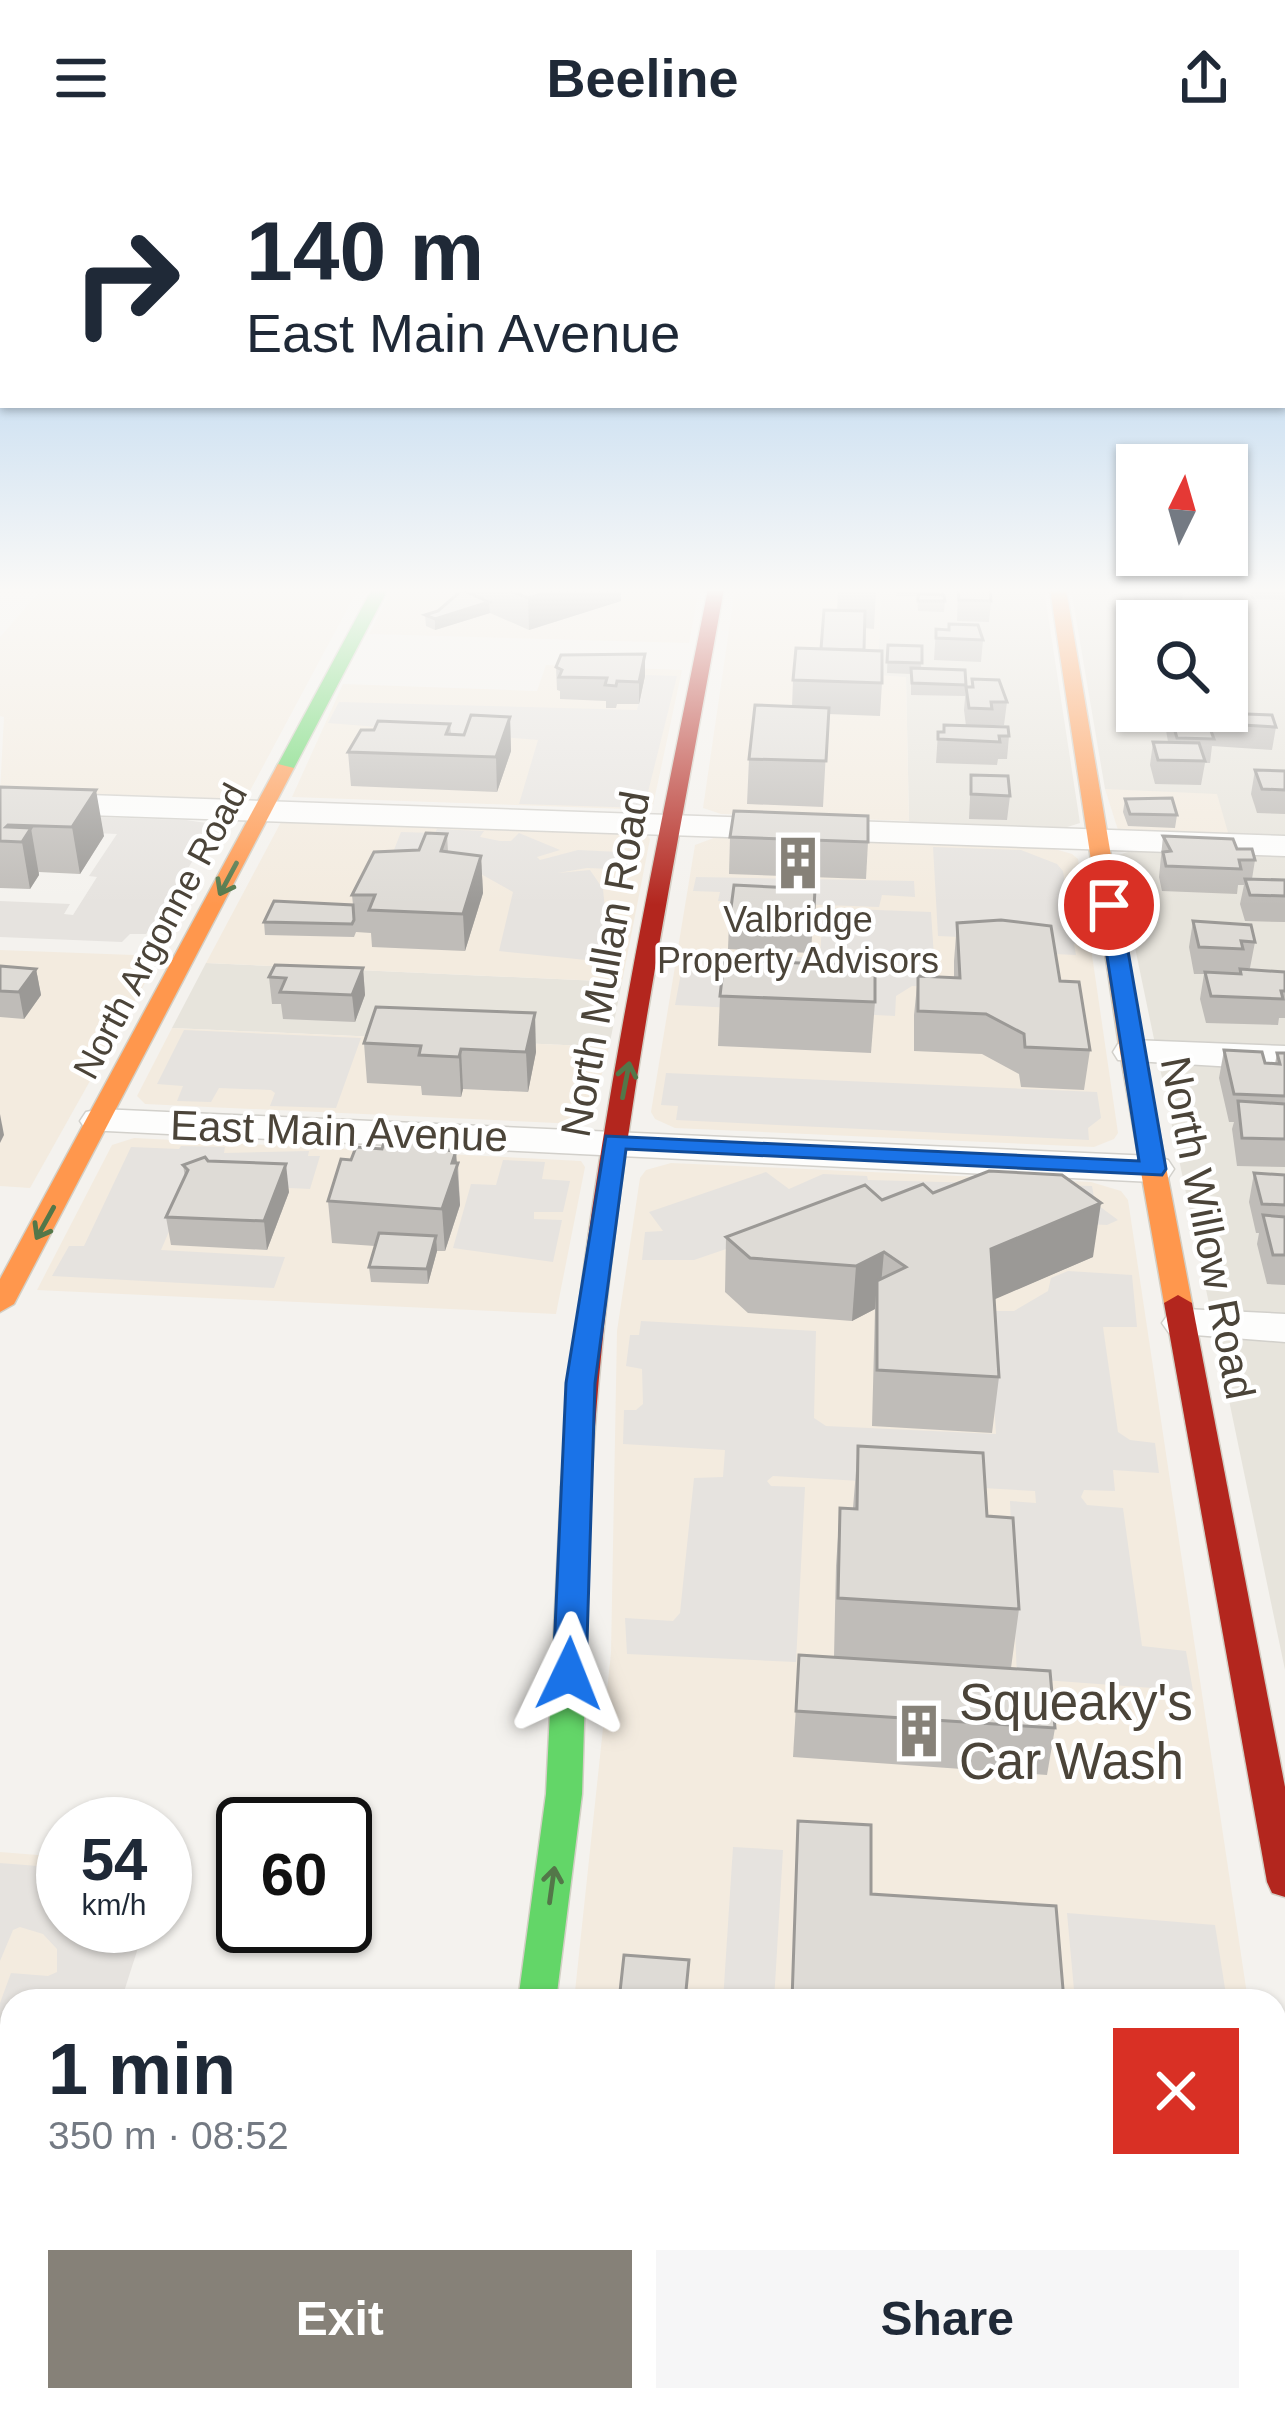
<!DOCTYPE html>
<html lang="en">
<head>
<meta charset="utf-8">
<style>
  :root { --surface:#fff; --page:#f6f6f7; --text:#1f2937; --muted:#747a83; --accent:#868178 }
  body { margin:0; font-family:Helvetica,sans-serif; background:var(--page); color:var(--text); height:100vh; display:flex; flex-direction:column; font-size:45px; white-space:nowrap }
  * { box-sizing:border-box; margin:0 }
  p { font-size:39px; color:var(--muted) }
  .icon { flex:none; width:66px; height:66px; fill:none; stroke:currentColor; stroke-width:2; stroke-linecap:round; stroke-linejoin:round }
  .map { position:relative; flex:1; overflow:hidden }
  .sheet { position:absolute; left:0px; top:1833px; width:1287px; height:423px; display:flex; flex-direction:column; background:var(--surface); border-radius:36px 36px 0 0; box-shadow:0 3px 9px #0004 }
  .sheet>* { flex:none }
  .top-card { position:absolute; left:0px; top:0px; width:1287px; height:252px; box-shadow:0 3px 9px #0004; background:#fff; color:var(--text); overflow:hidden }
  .needle { width:78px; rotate:5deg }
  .tools { position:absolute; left:1116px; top:288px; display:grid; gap:24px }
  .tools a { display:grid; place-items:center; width:132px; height:132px; border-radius:0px; background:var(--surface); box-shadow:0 3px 9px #0004; font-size:60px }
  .speed { position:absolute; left:36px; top:1641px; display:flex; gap:24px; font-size:60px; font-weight:700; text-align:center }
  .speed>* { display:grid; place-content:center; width:156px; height:156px; border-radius:50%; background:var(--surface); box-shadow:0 3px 9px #0004; line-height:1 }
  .speed small { font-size:30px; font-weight:400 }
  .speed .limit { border:6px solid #111; border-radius:18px; background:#fff; color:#111 }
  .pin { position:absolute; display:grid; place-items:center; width:102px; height:102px; color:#fff; margin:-51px; border:6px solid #fff; border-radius:50%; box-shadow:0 3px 12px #0007 }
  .me { position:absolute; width:132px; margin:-66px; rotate:2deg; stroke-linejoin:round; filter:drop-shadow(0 0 9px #0008) }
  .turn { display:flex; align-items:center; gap:42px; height:252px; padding:0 48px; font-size:54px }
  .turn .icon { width:156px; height:156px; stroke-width:2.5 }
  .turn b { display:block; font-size:84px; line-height:102px }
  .round { display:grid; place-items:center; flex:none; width:126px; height:126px; border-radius:0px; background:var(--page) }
  .summary { display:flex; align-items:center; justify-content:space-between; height:204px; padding:0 48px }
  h1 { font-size:72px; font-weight:700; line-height:90px }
  .button { display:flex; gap:24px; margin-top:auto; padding:24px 48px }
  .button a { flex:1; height:138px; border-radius:0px; background:var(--accent); color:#fff; font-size:48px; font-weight:700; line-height:138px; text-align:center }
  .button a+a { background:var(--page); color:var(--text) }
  header { display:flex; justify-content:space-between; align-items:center; height:156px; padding:0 48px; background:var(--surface); font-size:54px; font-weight:700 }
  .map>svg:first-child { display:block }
</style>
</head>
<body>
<header><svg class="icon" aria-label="menu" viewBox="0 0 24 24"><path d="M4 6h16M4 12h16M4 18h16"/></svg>Beeline<svg class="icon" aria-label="share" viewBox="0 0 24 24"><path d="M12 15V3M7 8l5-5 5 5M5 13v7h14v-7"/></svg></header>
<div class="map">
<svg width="1285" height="2255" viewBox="0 0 1285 2255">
  <rect width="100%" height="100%" fill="#f4f2ee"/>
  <!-- residential -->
  <g fill="#e7e4dc" fill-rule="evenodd">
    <polygon points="881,433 1044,433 1080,667 1058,674 919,670 909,665 906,522 878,520"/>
    <path d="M1071 433H1285V682L1229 680 1105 633ZM1137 465H1227V555H1137Z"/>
    <polygon points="1139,692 1285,697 1285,1514 1116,700"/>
    <polygon points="206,807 622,826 609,891 172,872"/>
  </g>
  <!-- commercial -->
  <g fill="#f3ebdf">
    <polygon points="42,433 358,433 245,644 0,636 4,561 0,560 0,481"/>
    <polygon points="392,433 699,433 689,487 369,478"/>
    <polygon points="735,433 881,433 878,519 906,521 909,665 721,658 703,652"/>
    <polygon points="546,509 682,514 652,654 292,641 343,528 537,535"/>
    <polygon points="1105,633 1217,638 1229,680 1118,674"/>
    <polygon points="281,666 647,679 650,683 622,826 206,807"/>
    <polygon points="719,680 1051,692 1072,698 1078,703 1118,977 1114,983 1094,991 675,972 655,963 651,956 695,689"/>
    <polygon points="0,794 160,800 30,1032 0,1030"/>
    <polygon points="172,872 609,891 589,966 578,968 145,948 137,940"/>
    <polygon points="134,982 581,1005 585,1011 556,1158 37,1134 112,989"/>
    <polygon points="671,1007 1091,1026 1121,1035 1128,1044 1248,1845 574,1845 611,1497 617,1175 640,1022 646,1014"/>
    <polygon points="0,1696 63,1701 63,1770 145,1770 12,1845 12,2182 0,2219"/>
    <polygon points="1275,2022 1285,2089 1285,2255 541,2255 537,2244 1275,2244"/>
  </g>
  <!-- parking -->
  <g fill="#e6e3df">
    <polygon points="646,519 677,520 644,652 519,648 538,584 328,567 339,546 637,554"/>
    <polygon points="37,659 186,664 213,668 213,673 146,778 130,778 122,786 0,781 0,745 70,748 64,758 73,759 97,721 89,720 117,678 0,673"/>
    <polygon points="437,673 484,675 480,681 500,685 511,685 519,677 560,694 537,701 540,704 578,694 640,697 637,714 587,712 558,717 590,714 603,733 605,753 596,805 499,795 513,736 472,713 390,704 401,676 435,677"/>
    <polygon points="933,691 1021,694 1057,708 1063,715 1071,770 1080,773 1082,786 1074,788 1076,799 986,795 981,782 938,780"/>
    <polygon points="696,721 914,725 915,741 882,739 879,751 718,745 720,736 693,735"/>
    <polygon points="823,752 931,756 936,831 912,830 896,840 895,860 675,849 685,796 820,802"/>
    <polygon points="184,874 361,882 336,952 270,950 275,937 271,934 219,932 211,946 177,945 183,930 157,928"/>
    <polygon points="666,917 1097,936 1101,962 1088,972 1089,984 676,964 678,950 661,949"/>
    <polygon points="181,990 225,991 224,997 309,995 308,1000 320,1000 310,1033 206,1028 186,1036 161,1094 285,1101 274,1132 52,1120 69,1090 84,1090 131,991 179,993"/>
    <polygon points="503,1004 545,1006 542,1023 570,1025 563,1056 534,1056 534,1063 562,1064 553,1106 453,1092 471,1028 496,1029"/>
    <polygon points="766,1016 789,1033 823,1018 867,1020 868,1024 1092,1030 1095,1047 1118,1064 1107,1069 882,1057 805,1066 694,1104 642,1104 645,1076 663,1075 649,1056"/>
    <polygon points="1068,1115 1132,1119 1137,1171 1103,1171 1118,1276 1130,1284 1155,1287 1159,1317 1113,1314 1115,1335 1084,1334 1081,1341 1087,1349 1123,1352 1142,1490 1186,1495 1193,1535 1017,1522 1010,1345 1036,1347 1035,1335 773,1320 767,1325 771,1330 805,1331 796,1506 627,1498 625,1462 673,1465 680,1457 694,1322 723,1321 725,1294 623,1288 624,1254 636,1254 643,1248 642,1213 626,1210 630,1179 639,1179 641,1165 816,1175 814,1262 826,1270 996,1278 988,1155 1014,1155 1048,1135 1051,1122"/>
    <polygon points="733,1691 783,1694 774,1845 723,1845"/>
    <polygon points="0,1707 63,1712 63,1770 145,1770 121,1845 12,1845 12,2106 0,2105 0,1847 11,1817 48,1820 57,1816 57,1793 43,1778 20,1771 13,1774 0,1805"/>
    <polygon points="1067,1757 1215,1769 1227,1845 1075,1845"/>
  </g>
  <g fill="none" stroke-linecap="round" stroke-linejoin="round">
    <defs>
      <g id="street">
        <polygon points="0,636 1285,680 1285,700 0,656"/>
        <polygon points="1132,884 1285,890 1285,914 1118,904 1113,896 1118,888"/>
        <polygon points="100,953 1153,1000 1168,1004 1174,1013 1168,1022 1153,1026 86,974 80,965 86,956"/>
        <polygon points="1185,1153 1285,1158 1285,1186 1169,1177 1162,1167 1169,1157"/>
      </g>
      <g id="fast">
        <polygon points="372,433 388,433 294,612 278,616 276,612"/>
        <polygon points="576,1321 587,1324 591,1331 582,1638 556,1845 518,1845 546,1638 561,1331 565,1324"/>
      </g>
      <g id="slow">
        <polygon points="1050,433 1066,433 1144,896 1192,1147 1178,1155 1164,1147 1120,896"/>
        <polygon points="278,608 294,612 14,1148 0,1156 0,1123"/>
        <polygon points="461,2244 507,2244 506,2255 460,2255"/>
      </g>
      <g id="jam">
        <path d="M708 433H724C670 732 608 1027 591 1331L587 1338H565L561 1331C583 1027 649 731 708 433Z"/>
        <polygon points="1178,1139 1192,1147 1285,1631 1285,1741 1272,1737 1267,1726 1164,1147"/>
      </g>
    </defs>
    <!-- street casing -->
    <use href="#street" stroke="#d2d0cb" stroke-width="3"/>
    <!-- fast casing -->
    <use href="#fast" stroke="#d3cfc5" stroke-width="3"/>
    <!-- slow casing -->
    <use href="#slow" stroke="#d3cfc5" stroke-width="3"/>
    <!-- jam casing -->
    <use href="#jam" stroke="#d3cfc5" stroke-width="3"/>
    <!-- street -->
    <use href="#street" fill="#fdfdfc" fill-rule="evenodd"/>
    <!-- fast -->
    <use href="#fast" fill="#63d668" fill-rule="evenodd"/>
    <!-- slow -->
    <use href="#slow" fill="#ff974d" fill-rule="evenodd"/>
    <!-- jam -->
    <use href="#jam" fill="#b3261e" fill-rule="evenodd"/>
  </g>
  <!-- wall -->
  <g fill="#bfbcb8">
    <polygon points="455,433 621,433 621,445 529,474 490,457 435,474 426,470 425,459 438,455 455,440"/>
    <polygon points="827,433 876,433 874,473 865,472 864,494 882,527 880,560 828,558 823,651 747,648 749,603 792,551 793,524 821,493 837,455 838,433"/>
    <polygon points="890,433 940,433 940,438 945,445 944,456 918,455 917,440 896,440 896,433"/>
    <polygon points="958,433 991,445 989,466 957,465"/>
    <polygon points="1132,433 1184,433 1181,450 1171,450 1170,454 1175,465 1137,465 1137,487 1130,474 1133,453 1136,453"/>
    <polygon points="1248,433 1285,433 1285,444 1252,443"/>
    <polygon points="936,473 983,484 981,506 934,504"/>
    <polygon points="888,489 922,490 921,512 966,529 965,540 911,539 911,518 887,517"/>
    <polygon points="645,498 645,520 639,548 617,548 616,552 606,552 606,545 560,543 560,535 557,534 556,511"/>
    <polygon points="972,523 1007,546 1004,569 991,569 991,571 1009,580 1007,603 998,603 997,609 936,607 938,576 966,570 964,554 966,531 972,531"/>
    <polygon points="1145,555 1212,555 1212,557 1276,571 1272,594 1212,590 1210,607 1205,607 1201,629 1155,628 1150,609 1153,586 1168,586 1165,568 1146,567"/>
    <polygon points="510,561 511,595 497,636 351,630 348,596 374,574 450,568 451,578 464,579"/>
    <polygon points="1255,614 1285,615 1285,658 1257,657 1251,638"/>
    <polygon points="971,619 1010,640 1007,664 969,663"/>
    <polygon points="0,631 104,680 80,718 39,716 39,719 30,733 0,732"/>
    <polygon points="1125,643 1177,659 1175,672 1128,670 1123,656"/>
    <polygon points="447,678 448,696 481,700 483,737 465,795 372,791 371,777 356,776 354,781 265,779 264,766 353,749 352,739"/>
    <polygon points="1163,680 1237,693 1255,704 1252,723 1285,724 1285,766 1245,765 1240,748 1244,729 1238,729 1237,738 1162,735 1159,721"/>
    <polygon points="730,681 868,686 866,723 729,718"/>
    <polygon points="815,733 811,797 728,793 729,767"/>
    <polygon points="1193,765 1255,786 1250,812 1240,813 1285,816 1285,862 1279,862 1278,869 1206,867 1200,843 1204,818 1194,818 1189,791"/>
    <polygon points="957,767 1060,825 1090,894 1084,934 1021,931 1019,918 982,898 914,895 914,859 918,820 954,822 954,805"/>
    <polygon points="0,810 36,813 41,839 24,863 0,861"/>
    <polygon points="363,812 365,839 355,866 283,863 281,848 272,848 269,821"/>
    <polygon points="720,840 875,846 871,897 718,890"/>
    <polygon points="364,887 536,896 528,936 463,933 461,941 422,939 421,930 367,927"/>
    <polygon points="1224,894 1265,907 1275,908 1277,897 1285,897 1285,1011 1237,1010 1232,973 1234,966 1229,966 1219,922"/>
    <polygon points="446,995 458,1007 460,1049 445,1095 437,1095 428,1128 371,1126 369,1111 375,1090 332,1087 328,1045 351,1004"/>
    <polygon points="208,1005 289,1036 267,1094 171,1089 166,1061 185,1021 183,1009"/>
    <polygon points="1254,1017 1285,1019 1285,1129 1267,1128 1257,1088 1259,1077 1256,1077 1249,1046"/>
    <polygon points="933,1037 1093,1101 994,1143 999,1221 992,1277 872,1270 875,1153 852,1165 748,1157 725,1136 726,1081 882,1044"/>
    <polygon points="858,1290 987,1360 1019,1453 1011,1512 834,1501 836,1410 840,1352 853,1352"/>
    <polygon points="799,1499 1055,1572 1047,1619 793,1601"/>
    <polygon points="889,2244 1040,2245 1038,2255 981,2255 889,2247"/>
  </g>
  <!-- shaded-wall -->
  <g fill="#9b9996">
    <polygon points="559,433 621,433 621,445 529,474 528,442"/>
    <polygon points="489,446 490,457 435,474 435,463"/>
    <polygon points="645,498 645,520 639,548 639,526"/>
    <polygon points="510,561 511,595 497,636 496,601"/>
    <polygon points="96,634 104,680 80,718 72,671"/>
    <polygon points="31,672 39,719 30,733 22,686"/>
    <polygon points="481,700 483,737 465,795 463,758"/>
    <polygon points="363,812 365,839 355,866 352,839"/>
    <polygon points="36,813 41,839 24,863 19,836"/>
    <polygon points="535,857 536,896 528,936 526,896"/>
    <polygon points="461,893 463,933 461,941 459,901"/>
    <polygon points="0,958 4,979 0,987"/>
    <polygon points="456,995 460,1049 445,1095 442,1053"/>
    <polygon points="286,1008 289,1036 267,1094 264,1065"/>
    <polygon points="1101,1047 1093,1101 984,1148 991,1093"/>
    <polygon points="436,1080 437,1095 428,1128 427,1113"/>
    <polygon points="884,1096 879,1151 877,1125 875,1153 852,1165 856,1110"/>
  </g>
  <!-- building -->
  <g fill="#dedbd6" stroke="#9b9996" stroke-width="3">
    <polygon points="505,433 559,433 528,442"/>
    <polygon points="958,433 990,434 991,445 959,444"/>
    <polygon points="1140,433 1172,433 1173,437 1140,436"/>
    <polygon points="462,434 489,446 435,463 425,459 438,455"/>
    <polygon points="918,438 944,439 945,445 918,445"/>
    <polygon points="1133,453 1172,454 1175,465 1140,465"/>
    <polygon points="824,454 865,455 864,494 821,493"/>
    <polygon points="949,468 978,469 983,484 936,482 936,473 949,474"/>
    <polygon points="888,489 922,490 922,507 887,506"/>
    <polygon points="796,492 882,495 882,527 793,524"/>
    <polygon points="645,498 639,526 617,525 616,530 605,529 607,522 559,521 562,514 556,511 561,499"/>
    <polygon points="911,512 965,514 966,529 912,527"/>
    <polygon points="972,523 999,524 1007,546 991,546 992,553 969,552 966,531 973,531"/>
    <polygon points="755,549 829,552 826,605 749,603"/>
    <polygon points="1169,555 1272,559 1276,571 1208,567 1214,583 1177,582"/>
    <polygon points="471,559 510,561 496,601 348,596 361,574 374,574 378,565 450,568 446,578 464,579"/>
    <polygon points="944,569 1008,571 1009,580 999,580 1000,586 938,583 938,576 944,576"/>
    <polygon points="1153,586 1199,587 1205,605 1158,604"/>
    <polygon points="1255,614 1285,615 1285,634 1262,633"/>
    <polygon points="971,619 1008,620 1010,640 971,638"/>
    <polygon points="0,631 96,634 72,671 8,669 6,671 31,672 22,686 0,685"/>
    <polygon points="1172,642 1177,659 1130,658 1125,643"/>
    <polygon points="734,655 868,660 868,686 730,681"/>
    <polygon points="426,677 447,678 441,695 481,700 463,758 369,754 375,739 352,739 374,696 419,694"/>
    <polygon points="1163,680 1233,683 1237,693 1252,693 1255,704 1239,704 1241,713 1166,710 1163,696 1171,695"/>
    <polygon points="1245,723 1285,724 1285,740 1250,739"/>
    <polygon points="734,729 815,733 813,771 729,767"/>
    <polygon points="274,745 353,749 354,764 352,768 264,766"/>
    <polygon points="1001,764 1051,770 1060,825 1079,826 1090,894 1025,891 1024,878 986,858 918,855 918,820 960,822 957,767"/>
    <polygon points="1193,765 1251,769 1255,786 1241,785 1243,793 1199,791"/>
    <polygon points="724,804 875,810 875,846 720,840"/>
    <polygon points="275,809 363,812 352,839 280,836 286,822 269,821"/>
    <polygon points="0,810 36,813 19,836 0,835"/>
    <polygon points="1240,813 1285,816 1285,835 1281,835 1283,843 1211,840 1205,816 1241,818"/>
    <polygon points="376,851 535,857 526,896 461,893 459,901 419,899 421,890 364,887"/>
    <polygon points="1224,894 1262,896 1265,907 1280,908 1277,897 1285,897 1285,940 1234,938"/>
    <polygon points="1238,945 1285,948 1285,983 1242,982"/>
    <polygon points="386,980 445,982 441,994 456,995 452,1007 458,1007 442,1053 328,1045 341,1003 351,1004 356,991 382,993"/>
    <polygon points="205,1001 208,1005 286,1008 264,1065 166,1061 188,1014 183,1009"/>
    <polygon points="989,1015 1062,1019 1101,1047 991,1093 999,1221 877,1214 877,1125 906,1111 884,1096 856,1110 750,1102 726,1081 865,1029 882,1044 923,1028 933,1037"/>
    <polygon points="1254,1017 1285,1019 1285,1049 1262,1048"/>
    <polygon points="1263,1059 1285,1061 1285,1099 1273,1099"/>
    <polygon points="379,1077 436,1080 427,1113 369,1111"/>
    <polygon points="858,1290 983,1297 987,1360 1013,1362 1019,1453 838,1442 840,1352 857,1353"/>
    <polygon points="799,1499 1050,1515 1055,1572 796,1555"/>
    <polygon points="798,1665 871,1669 871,1738 1056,1750 1064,1845 792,1845"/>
    <polygon points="624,1799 689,1804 685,1845 619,1845"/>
  </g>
  <!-- one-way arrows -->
  <defs><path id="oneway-shaft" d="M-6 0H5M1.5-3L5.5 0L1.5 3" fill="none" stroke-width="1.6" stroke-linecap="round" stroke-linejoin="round" transform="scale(3)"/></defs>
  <g stroke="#537749">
    <use href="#oneway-shaft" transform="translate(228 723) rotate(118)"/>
    <use href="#oneway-shaft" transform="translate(626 924) rotate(-79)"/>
    <use href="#oneway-shaft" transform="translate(45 1067) rotate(119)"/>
    <use href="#oneway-shaft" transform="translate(552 1729) rotate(-82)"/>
  </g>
  <!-- sky -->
  <linearGradient id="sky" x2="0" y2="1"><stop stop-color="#98c4ec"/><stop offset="0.58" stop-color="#faf9f7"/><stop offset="1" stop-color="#faf9f7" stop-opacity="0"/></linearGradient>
  <rect width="1285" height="749" fill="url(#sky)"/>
  <!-- route -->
  <polygon fill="#1a73e8" stroke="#114b97" stroke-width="3" points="1109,742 1120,749 1166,1013 1162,1019 626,993 595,1227 586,1518 581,1527 569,1531 557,1527 553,1518 566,1227 606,980 1139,1005 1099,749"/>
  <!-- icons -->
  <defs>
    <symbol id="building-bare" viewBox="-9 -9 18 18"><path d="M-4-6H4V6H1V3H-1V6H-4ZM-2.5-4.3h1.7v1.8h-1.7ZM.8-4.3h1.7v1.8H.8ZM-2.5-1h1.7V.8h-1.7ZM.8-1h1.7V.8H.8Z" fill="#868178" stroke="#fff" stroke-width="2.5" paint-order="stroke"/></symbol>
  </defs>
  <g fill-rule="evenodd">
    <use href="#building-bare" x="760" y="669" width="76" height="76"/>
    <use href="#building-bare" x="881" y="1537" width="76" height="76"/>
  </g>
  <g text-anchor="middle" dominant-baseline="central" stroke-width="9" stroke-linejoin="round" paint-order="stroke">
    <!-- far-poi labels -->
    <g font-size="36" fill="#4b4439" stroke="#fff">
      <text x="798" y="763">Valbridge<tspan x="798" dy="41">Property Advisors</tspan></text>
    </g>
    <!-- far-street labels -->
    <g font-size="36" fill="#4b4439" stroke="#fff">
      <text transform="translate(160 775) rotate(-62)">North Argonne Road</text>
    </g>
    <!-- street labels -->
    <g font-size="42" fill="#4b4439" stroke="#fff">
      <text transform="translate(605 808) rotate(-80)">North Mullan Road</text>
      <text transform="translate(339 975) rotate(2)">East Main Avenue</text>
      <text transform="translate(1208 1072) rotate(79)">North Willow Road</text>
    </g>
    <!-- near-poi labels -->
    <g font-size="51" fill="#4b4439" stroke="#fff" text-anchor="start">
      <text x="959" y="1546">Squeaky's<tspan x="959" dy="59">Car Wash</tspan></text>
    </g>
  </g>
</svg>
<div class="tools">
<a><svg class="needle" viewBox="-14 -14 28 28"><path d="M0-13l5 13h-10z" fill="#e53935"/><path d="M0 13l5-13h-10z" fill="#747a83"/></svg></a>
<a><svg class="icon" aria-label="search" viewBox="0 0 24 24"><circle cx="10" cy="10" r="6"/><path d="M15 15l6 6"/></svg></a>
</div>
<div class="speed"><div>54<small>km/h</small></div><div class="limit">60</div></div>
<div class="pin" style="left:1109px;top:749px;background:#d93025"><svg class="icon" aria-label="arrive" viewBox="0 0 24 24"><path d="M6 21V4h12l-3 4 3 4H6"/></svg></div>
<svg class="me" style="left:569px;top:1518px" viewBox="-20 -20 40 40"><path d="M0-17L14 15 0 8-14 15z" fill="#1a73e8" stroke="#fff" stroke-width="4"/></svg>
<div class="top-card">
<div class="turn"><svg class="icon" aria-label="right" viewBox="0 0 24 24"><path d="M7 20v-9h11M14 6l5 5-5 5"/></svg><div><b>140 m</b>East Main Avenue</div></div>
</div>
<section class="sheet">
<div class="summary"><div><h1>1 min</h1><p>350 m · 08:52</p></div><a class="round" style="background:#d93025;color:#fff"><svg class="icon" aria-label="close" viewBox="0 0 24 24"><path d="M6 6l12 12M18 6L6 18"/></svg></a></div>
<div class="button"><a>Exit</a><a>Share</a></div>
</section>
</div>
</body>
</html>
